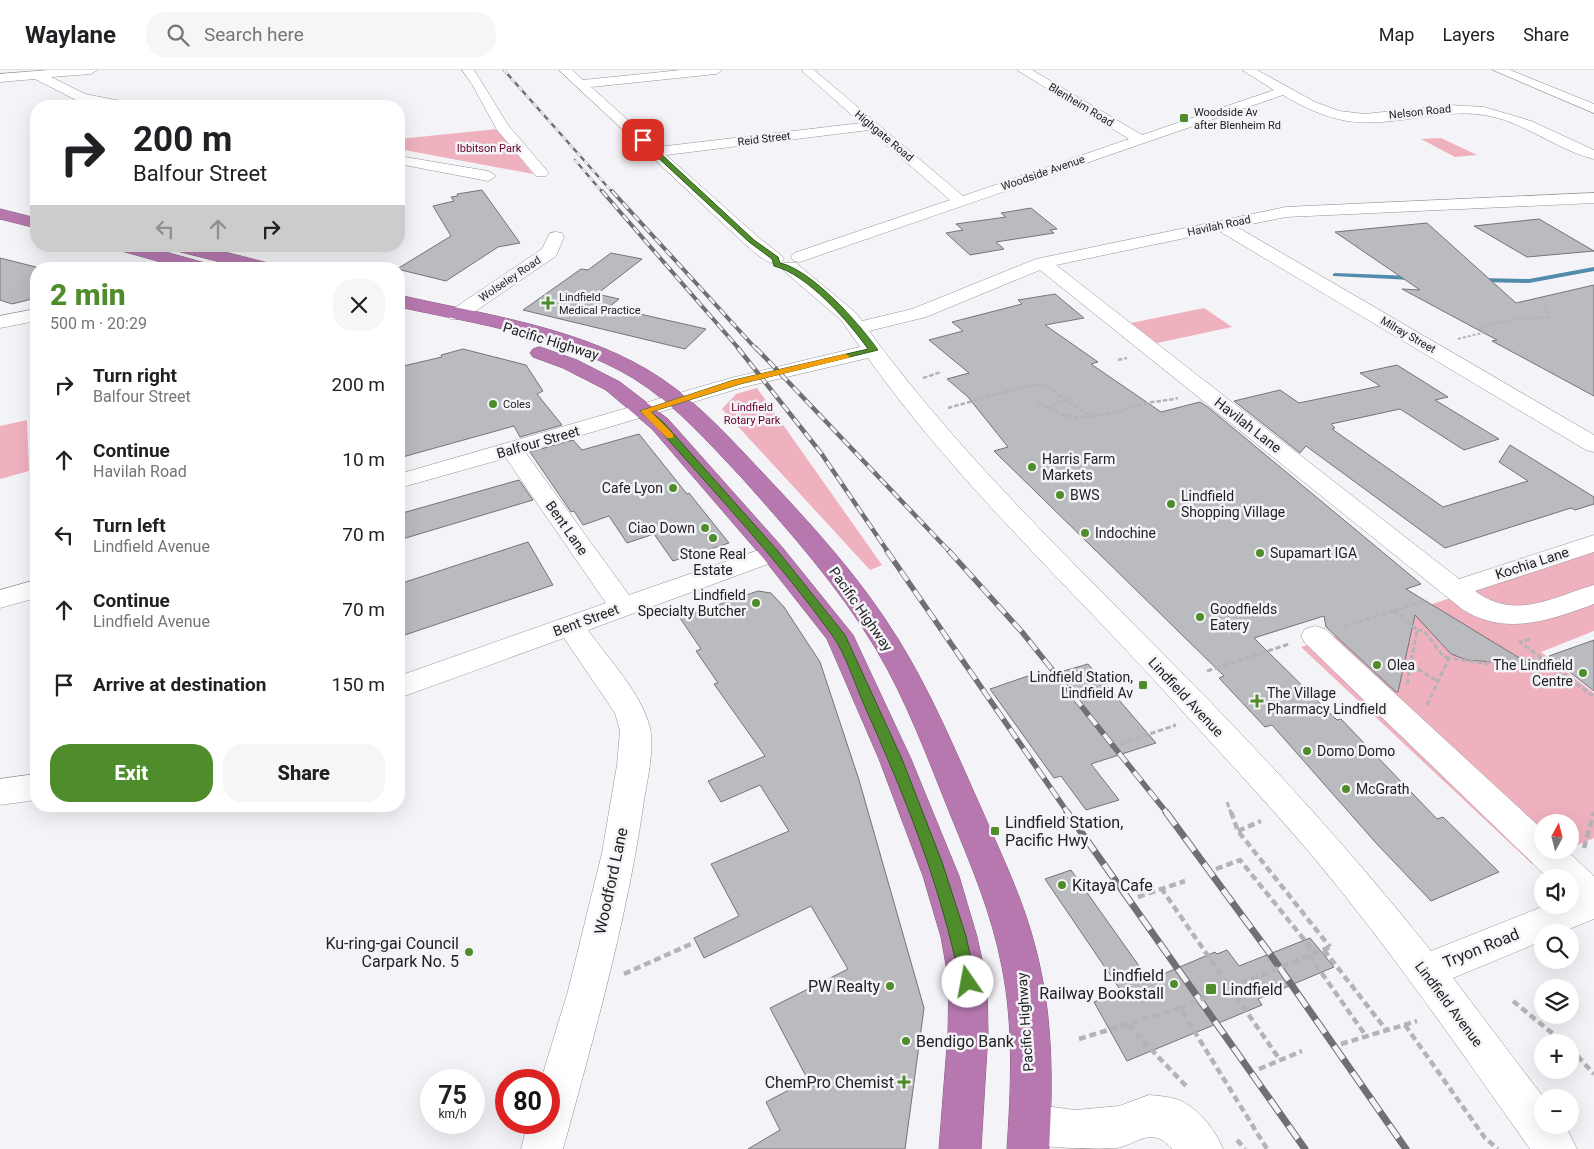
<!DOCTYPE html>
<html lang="en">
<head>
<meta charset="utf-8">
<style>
  :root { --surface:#fff; --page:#f6f6f6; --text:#202124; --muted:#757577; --line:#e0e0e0; --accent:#4f8c2b }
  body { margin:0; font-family:Roboto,sans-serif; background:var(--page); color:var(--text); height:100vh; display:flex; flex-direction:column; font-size:19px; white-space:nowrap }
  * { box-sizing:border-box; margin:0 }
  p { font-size:16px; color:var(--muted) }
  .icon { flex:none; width:28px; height:28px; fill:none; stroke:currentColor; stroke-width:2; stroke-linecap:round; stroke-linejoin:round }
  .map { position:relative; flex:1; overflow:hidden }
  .panel { position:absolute; left:30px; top:192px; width:375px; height:550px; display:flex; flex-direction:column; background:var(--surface); border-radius:20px; box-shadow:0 5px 20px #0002 }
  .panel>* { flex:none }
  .banner { position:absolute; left:30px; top:30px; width:375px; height:152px; border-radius:20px; box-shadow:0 5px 20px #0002; background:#fff; color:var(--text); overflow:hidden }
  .needle { width:32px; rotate:7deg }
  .buttons { position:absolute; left:1534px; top:744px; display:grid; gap:10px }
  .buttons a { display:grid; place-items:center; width:45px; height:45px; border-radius:50%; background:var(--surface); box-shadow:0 5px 20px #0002; font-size:25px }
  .speed { position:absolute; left:420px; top:999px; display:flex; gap:10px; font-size:25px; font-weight:700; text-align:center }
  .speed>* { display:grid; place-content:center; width:65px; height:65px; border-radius:50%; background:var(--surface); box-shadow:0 5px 20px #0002; line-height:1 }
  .speed small { font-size:12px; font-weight:400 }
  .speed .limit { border:8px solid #d22; background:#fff; color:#111 }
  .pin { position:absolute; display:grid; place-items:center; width:42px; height:42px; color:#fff; margin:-21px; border-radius:10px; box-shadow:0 2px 8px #0006 }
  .me { position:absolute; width:55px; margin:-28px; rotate:348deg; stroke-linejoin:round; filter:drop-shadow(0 0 4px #0008) }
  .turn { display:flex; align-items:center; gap:18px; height:105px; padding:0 20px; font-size:22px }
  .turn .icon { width:65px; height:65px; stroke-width:2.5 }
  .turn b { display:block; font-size:35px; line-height:42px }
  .lanes { display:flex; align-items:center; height:48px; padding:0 20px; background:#0003; justify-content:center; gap:25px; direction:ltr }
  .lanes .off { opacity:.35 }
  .round { display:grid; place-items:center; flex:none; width:52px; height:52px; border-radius:20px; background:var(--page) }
  .summary { display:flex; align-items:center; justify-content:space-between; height:85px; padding:0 20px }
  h1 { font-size:30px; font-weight:800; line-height:38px; color:var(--accent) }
  .button { display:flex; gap:10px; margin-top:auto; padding:10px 20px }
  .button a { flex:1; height:58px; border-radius:20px; background:var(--accent); color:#fff; font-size:20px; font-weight:800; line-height:58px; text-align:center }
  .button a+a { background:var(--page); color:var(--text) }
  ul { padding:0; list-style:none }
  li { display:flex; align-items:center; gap:15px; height:75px; padding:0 20px }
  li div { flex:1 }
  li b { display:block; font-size:19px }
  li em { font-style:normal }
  header { display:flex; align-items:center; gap:30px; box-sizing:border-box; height:70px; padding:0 25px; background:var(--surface); border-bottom:1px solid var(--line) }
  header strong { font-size:24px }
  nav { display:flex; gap:28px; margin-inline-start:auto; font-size:18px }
  .search { width:350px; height:45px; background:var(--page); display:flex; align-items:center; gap:12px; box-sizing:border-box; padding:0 18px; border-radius:20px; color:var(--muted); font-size:19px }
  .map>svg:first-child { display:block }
</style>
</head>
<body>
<header>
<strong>Waylane</strong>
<div class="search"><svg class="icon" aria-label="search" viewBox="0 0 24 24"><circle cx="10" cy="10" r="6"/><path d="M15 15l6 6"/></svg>Search here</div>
<nav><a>Map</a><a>Layers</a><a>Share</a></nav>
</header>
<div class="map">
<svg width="1594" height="1079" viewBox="0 0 1594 1079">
  <rect width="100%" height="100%" fill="#f4f3f7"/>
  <!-- green -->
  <g fill="#f0b1bf">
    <polygon points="497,59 533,104 399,79 399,69"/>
    <polygon points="1441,68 1477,85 1455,87 1421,69"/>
    <polygon points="1204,238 1232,257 1157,273 1131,253"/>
    <polygon points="757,318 882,495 870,500 722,339 736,324"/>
    <polygon points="27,350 29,401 0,409 0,356"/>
    <polygon points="1594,481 1594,561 1541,582 1594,623 1594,768 1570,778 1570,752 1542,752 1542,780 1565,780 1532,794 1301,577"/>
  </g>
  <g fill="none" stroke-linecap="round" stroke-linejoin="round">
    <!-- stream -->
    <g fill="#518cac" fill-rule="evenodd">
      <polygon points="1594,197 1594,201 1529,213 1480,212 1477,210 1480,208 1529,209"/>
      <polygon points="1335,203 1412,206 1415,208 1412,210 1333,206 1333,204"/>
    </g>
  </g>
  <!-- building -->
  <g fill="#babbbf" stroke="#737578">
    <polygon points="482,120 520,173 498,177 446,211 397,199 451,166 433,136 454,131 451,127 458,126 457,124"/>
    <polygon points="1031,138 1057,159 1050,160 1054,163 996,172 1004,179 970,185 946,163 963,160 956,154 1006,147 1001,143"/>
    <polygon points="1539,149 1594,181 1527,187 1474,156"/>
    <polygon points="1427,153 1516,233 1594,215 1594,326 1492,271 1497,270 1402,219 1420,220 1335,162"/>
    <polygon points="611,183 642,189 597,224 619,229 609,237 706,259 685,279 523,240 581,199 588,200"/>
    <polygon points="0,188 36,197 36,228 12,234 0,230"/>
    <polygon points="1055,224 1084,248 1045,255 1098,292 1091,294 1161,342 1200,332 1209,338 1421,514 1406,519 1531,595 1467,590 1451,584 1415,545 1398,622 1396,622 1326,557 1324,546 1254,568 1337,650 1341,649 1437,749 1443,747 1499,802 1431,831 1376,773 1272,655 1265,657 1219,608 1224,606 994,381 1008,377 968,327 947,309 969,303 929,270 963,261 952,252 1022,234 1018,230"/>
    <polygon points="463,279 526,295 543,321 537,324 562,355 520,367 514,356 399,388 399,297 442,287 441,285"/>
    <polygon points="1397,295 1448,327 1435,330 1499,369 1464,380 1400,339 1331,354 1335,358 1332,359 1443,437 1528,411 1499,392 1510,375 1594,427 1594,434 1575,440 1571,438 1445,478 1306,376 1300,383 1234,331 1280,320 1299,333 1380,316 1360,303"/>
    <polygon points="639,364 687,424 689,423 729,473 673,491 654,464 627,473 609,446 583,455 574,441 571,442 530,382 573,370 582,380"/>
    <polygon points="519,410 533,430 399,470 399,444"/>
    <polygon points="528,472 553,515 399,567 399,514"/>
    <polygon points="758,521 771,523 784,537 820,592 859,710 924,938 905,1079 748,1079 780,1060 766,1032 808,1010 770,938 848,899 811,836 704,888 694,868 739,846 711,794 789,761 760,715 721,732 708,711 765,686 714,614 718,613 696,581 701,579 680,548"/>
    <polygon points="1594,570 1594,621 1549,586"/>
    <polygon points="1088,594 1156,673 1091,694 1119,730 1086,740 1061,706 1054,708 990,619 1028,606 1032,610"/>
    <polygon points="1071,800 1149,910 1215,882 1217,884 1227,880 1239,896 1310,868 1334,897 1258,929 1262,935 1127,991 1094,932 1121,921 1045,809"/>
  </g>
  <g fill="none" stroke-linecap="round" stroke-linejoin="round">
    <defs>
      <g id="minor">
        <polygon points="49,0 97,0 91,4 51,7 85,24 131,33 133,36 108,36 76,30 35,9 0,12 0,4"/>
        <polygon points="462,0 474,0 508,55 549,103 546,106 536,106 497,60 472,14"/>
        <path d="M559 0H572L583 10 681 0H722L716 4 591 17 658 77 861 53 801 0H814L963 126 1129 69 1017 0H1032L1142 65 1274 20 1242 0H1257L1315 32 1339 41 1365 44 1449 35 1484 37 1531 51 1594 80V89C1556 80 1524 51 1484 45 1438 38 1393 58 1347 51 1324 47 1303 37 1283 25L800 192 794 191 791 187 794 183 950 130 869 60 666 85 758 167 781 185 784 189 781 193C767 196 756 183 746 175Z"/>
        <polygon points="1493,0 1510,0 1594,34 1594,43"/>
        <polygon points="399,86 488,101 496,106 488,111 399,94"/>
        <path d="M1594 123V133L1286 147 1237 157 1594 365V382L1586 380 1219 161 1056 195 1459 509 1594 465V482L1475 521C1516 551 1552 527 1594 515V534C1551 550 1505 567 1462 539L1040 200 926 247 869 261C959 384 1073 492 1181 602 1269 691 1353 783 1431 881L1547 835H1570V808H1548L1305 573 1301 566 1305 559 1315 556 1325 559 1542 759V780H1566L1594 806V849L1562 862H1542V871L1453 908 1544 1028 1542 1055H1565L1577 1079H1530C1459 979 1389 877 1310 783 1263 728 1213 675 1164 621 1064 511 954 409 868 288L744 317 525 382 629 525 773 475 782 477 786 483 782 489 588 560C609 590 641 622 650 658 655 680 646 715 643 737 626 853 594 966 563 1079H521L528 1052H549V1010H541L568 921 602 783 617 695 620 661 615 643 564 568 399 628V606L606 533 506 388 399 418V404L731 308 860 277 841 250 784 201 781 197 784 193H796L855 242 862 251 912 239 1036 189 1286 137Z"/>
        <polygon points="556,162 562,163 564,167 556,186 464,249 450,249 447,245 450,241 542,179 550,163"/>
        <path d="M239 186 245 187 248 191C240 202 225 199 213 199L216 195Z"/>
        <polygon points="36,239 36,251 0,258 0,246"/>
        <polygon points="36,510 36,528 0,538 0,520"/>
        <polygon points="36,704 36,730 0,735 0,709"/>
        <path d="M1149 1025C1157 1026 1165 1026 1172 1028 1195 1033 1215 1059 1223 1079H1172C1166 1072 1161 1067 1150 1067 1139 1068 1128 1076 1117 1078 1090 1079 1041 1079 1015 1070L1009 1055 1015 1040 1030 1034 1075 1040 1119 1036Z"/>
      </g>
      <g id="highway">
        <polygon points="0,139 36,148 36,158 0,149"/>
        <polygon points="116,176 144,176 205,193 208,197 186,199 118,180"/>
        <polygon points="171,176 201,176 276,195 279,199 248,199 173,180"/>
        <path d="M399 225C481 244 572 256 646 299 691 325 725 363 760 400 810 453 860 507 898 569 931 622 955 680 981 738 1001 784 1024 831 1036 880 1053 945 1053 1013 1049 1079H1007C1011 1019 1014 957 1002 897 992 844 971 795 951 746 928 689 907 631 876 579 839 517 790 462 742 408 708 372 675 334 633 308 563 266 477 254 399 237Z"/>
        <polygon points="540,277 577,290 620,312 668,349 782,477 853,565 911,689 959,806 977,867 987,912 988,963 981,1079 939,1079 948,963 949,912 941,867 923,806 879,689 827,569 764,489 652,359 606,320 563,298 533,287 530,283 533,279"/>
      </g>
    </defs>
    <!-- minor casing -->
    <use href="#minor" stroke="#949397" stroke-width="1"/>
    <!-- highway casing -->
    <use href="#highway" stroke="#825a7e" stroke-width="1"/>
    <!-- path-far3 -->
    <polyline stroke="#b4b3b6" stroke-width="2" stroke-dasharray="3 2" stroke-linecap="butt" points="1458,269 1486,262 1479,258 1516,249 1552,247 1543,235"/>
    <!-- path-far2 -->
    <g stroke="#b4b3b6" stroke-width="2.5" stroke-dasharray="4.5 2" stroke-linecap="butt">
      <polyline points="1118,290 1127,288"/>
      <polyline points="923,308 941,302"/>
      <path d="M1038 332C1076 358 1103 345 1143 334 1155 331 1166 331 1178 328"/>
      <polyline points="948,338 1023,317 1044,314 1091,347"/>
      <polyline points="1045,338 1074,327"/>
    </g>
    <!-- path-far1 -->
    <g stroke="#b4b3b6" stroke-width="3" stroke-dasharray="5.5 2.5" stroke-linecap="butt">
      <polyline points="1394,540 1417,560 1407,614"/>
      <polyline points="1343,557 1427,530"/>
      <polyline points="1417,560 1424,561 1444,587 1449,588"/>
      <polyline points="1530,569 1520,572 1594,627"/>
      <polyline points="1411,595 1439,612"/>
      <polyline points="1207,601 1289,574"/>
      <polyline points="1427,635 1449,588 1487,594 1489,590 1544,590"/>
      <polyline points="1120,674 1176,655"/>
      <polyline points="1227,732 1231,743"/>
    </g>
    <!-- path -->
    <g stroke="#b4b3b6" stroke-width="4.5" stroke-dasharray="7 4" stroke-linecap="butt">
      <polyline points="1231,742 1238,761 1330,877"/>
      <polyline points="1238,761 1261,751"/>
      <polyline points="1584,778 1594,742"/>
      <polyline points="1216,799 1240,790 1315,883"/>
      <polyline points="1161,818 1280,990"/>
      <polyline points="1138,827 1185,811"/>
      <polyline points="1324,880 1387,961"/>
      <polyline points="1309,885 1366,966"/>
      <polyline points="624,904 693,873"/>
      <polyline points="1513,931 1563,972"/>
      <polyline points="1128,955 1186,1016"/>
      <polyline points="1405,955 1485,1068 1498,1079"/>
      <polyline points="1079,969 1180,938 1267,1079"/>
      <polyline points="1341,974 1417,951"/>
      <polyline points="1570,978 1594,1004"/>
      <polyline points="1259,999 1302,981"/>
      <polyline points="1237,1070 1245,1079"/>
    </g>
    <!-- minor -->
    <use href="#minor" fill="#fff" fill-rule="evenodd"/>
    <!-- highway -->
    <use href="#highway" fill="#b678af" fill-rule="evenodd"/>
    <defs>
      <g id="rail-far4">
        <polyline points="504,0 613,123"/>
        <polyline points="575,90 603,123"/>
      </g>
      <g id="rail-far3">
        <polyline points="602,121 740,280"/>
        <polyline points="612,121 757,280"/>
      </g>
      <g id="rail-far2">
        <polyline points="738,278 821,383 888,482"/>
        <polyline points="756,278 950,482"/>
      </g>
      <g id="rail-far1">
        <polyline points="887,481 1068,743"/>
        <polyline points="949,481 1022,562 1167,743"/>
      </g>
      <g id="rail">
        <polyline points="1067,742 1305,1079"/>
        <polyline points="1166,742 1268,881 1406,1079"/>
      </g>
    </defs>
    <!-- rail-far4 casing -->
    <use href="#rail-far4" stroke="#707072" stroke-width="2.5"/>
    <!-- rail-far3 casing -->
    <use href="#rail-far3" stroke="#707072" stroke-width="4"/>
    <!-- rail-far2 casing -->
    <use href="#rail-far2" stroke="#707072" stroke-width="4.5"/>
    <!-- rail-far1 casing -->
    <use href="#rail-far1" stroke="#707072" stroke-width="5.5"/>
    <!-- rail casing -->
    <use href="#rail" stroke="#707072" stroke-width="7"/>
    <!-- rail-far4 -->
    <use href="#rail-far4" stroke="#f4f3f7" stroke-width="2" stroke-dasharray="5.5" stroke-linecap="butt"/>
    <!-- rail-far3 -->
    <use href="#rail-far3" stroke="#f4f3f7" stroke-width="2.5" stroke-dasharray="8" stroke-linecap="butt"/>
    <!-- rail-far2 -->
    <use href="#rail-far2" stroke="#f4f3f7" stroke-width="3" stroke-dasharray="9" stroke-linecap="butt"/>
    <!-- rail-far1 -->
    <use href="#rail-far1" stroke="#f4f3f7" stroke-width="4" stroke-dasharray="12" stroke-linecap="butt"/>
    <!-- rail -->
    <use href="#rail" stroke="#f4f3f7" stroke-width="5" stroke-dasharray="16" stroke-linecap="butt"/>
    <!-- path-bridge -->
    <polyline stroke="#b4b3b6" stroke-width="4.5" stroke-dasharray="7 4" stroke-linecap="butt" points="1180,938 1330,877"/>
  </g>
  <!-- route -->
  <path fill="#4f8c2b" stroke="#335b1c" d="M641 69H645L754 170 778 187 780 193C812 200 859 253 878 280L740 314 651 342 663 352 777 480 845 565 902 689 942 792 966 866 976 912 973 917 968 919 962 917 960 912C941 816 905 726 865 637 855 615 846 584 832 565 779 491 716 424 656 356L640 341 734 310 868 279C849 252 807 204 774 196L772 189 749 172 641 72Z"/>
  <!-- slow -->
  <polygon fill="#f59e0b" points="845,284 850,286 848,288 740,314 651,342 673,364 673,368 667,368 640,341 734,310"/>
  <!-- markers -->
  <g fill="#4f8c2b" stroke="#f4f3f7" stroke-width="2">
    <rect x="1179" y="43" width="10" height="10" rx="2.5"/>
    <path d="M545.5 225.5h5v5h5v5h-5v5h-5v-5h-5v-5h5z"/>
    <circle cx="493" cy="334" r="5"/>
    <circle cx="1032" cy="397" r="5"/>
    <circle cx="673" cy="418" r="5"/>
    <circle cx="1060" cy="425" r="5"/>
    <circle cx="1171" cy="434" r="5"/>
    <circle cx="705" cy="458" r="5"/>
    <circle cx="1085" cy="463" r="5"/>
    <circle cx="713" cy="468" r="5"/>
    <circle cx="1260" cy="483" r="5"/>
    <circle cx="756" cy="533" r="5"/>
    <circle cx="1200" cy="547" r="5"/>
    <circle cx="1377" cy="595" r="5"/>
    <circle cx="1583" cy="603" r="5"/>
    <rect x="1138" y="610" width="10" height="10" rx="2.5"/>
    <path d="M1254.5 623.5h5v5h5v5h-5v5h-5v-5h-5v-5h5z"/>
    <circle cx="1307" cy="681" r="5"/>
    <circle cx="1346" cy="719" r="5"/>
    <rect x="990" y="756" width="10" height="10" rx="2.5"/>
    <circle cx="1062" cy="815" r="5"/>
    <circle cx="469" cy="882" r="5"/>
    <circle cx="1174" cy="914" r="5"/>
    <circle cx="890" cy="916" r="5"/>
    <rect x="1205" y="913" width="12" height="12" rx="2.5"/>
    <circle cx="906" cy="971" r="5"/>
    <path d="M901.5 1004.5h5v5h5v5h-5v5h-5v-5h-5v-5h5z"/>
  </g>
  <g text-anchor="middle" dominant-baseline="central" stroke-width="5" stroke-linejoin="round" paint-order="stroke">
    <!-- far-street labels -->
    <g font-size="11" fill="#222223" stroke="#f4f3f7">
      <text transform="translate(1081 35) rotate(31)">Blenheim Road</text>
      <text transform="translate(1420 42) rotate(-6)">Nelson Road</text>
      <text transform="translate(884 66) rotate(40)">Highgate Road</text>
      <text transform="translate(764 69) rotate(-7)">Reid Street</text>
      <text transform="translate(1043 103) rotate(-19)">Woodside Avenue</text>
      <text transform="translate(1219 156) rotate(-12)">Havilah Road</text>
      <text transform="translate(510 209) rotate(-34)">Wolseley Road</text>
      <text transform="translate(1408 265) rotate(30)">Milray Street</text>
    </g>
    <!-- far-poi labels -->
    <g font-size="11" fill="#222223" stroke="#f4f3f7" text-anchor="start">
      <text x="1194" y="42">Woodside Av<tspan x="1194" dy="13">after Blenheim Rd</tspan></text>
      <text x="559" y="227">Lindfield<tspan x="559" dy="13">Medical Practice</tspan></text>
      <text x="503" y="334">Coles</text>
    </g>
    <!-- far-park labels -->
    <g font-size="11" fill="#65002d" stroke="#f4f3f7">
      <text x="489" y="78">Ibbitson Park</text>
      <text x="752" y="337">Lindfield<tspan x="752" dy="13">Rotary Park</tspan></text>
    </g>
    <!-- street labels -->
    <g font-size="14" fill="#222223" stroke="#f4f3f7">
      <text transform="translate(551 271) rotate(17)">Pacific Highway</text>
      <text transform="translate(1248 355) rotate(38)">Havilah Lane</text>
      <text transform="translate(538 372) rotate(-16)">Balfour Street</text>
      <text transform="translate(567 458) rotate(55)">Bent Lane</text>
      <text transform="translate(1532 493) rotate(-18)">Kochia Lane</text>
      <text transform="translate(861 539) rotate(55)">Pacific Highway</text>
      <text transform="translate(586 550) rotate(-20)">Bent Street</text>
      <text transform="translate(1186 627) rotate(47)">Lindfield Avenue</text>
      <text transform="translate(1449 934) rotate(53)">Lindfield Avenue</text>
      <text transform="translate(1025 952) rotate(-94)">Pacific Highway</text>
    </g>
    <!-- poi labels -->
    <g font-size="14" fill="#222223" stroke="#f4f3f7" text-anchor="start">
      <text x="1042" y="389">Harris Farm<tspan x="1042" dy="16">Markets</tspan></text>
      <text x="663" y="418" text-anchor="end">Cafe Lyon</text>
      <text x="1070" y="425">BWS</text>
      <text x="1181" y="426">Lindfield<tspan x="1181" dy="16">Shopping Village</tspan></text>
      <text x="695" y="458" text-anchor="end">Ciao Down</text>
      <text x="1095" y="463">Indochine</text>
      <text x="1270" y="483">Supamart IGA</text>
      <text x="713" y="484" text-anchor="middle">Stone Real<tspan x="713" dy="16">Estate</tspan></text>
      <text x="746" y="525" text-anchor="end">Lindfield<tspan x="746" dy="16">Specialty Butcher</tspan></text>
      <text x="1210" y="539">Goodfields<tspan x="1210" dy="16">Eatery</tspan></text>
      <text x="1387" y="595">Olea</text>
      <text x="1573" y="595" text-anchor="end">The Lindfield<tspan x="1573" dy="16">Centre</tspan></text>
      <text x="1133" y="607" text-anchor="end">Lindfield Station,<tspan x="1133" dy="16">Lindfield Av</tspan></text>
      <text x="1267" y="623">The Village<tspan x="1267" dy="16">Pharmacy Lindfield</tspan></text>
      <text x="1317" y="681">Domo Domo</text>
      <text x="1356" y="719">McGrath</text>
    </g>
    <!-- near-poi labels -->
    <g font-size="16" fill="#222223" stroke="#f4f3f7" text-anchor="start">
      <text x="1005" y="752">Lindfield Station,<tspan x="1005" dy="18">Pacific Hwy</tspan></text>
      <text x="1072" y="815">Kitaya Cafe</text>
      <text x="459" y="873" text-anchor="end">Ku-ring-gai Council<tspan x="459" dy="18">Carpark No. 5</tspan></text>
      <text x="1164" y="905" text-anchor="end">Lindfield<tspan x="1164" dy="18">Railway Bookstall</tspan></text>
      <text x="880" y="916" text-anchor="end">PW Realty</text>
      <text x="1222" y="919">Lindfield</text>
      <text x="916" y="971">Bendigo Bank</text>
      <text x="894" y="1012" text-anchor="end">ChemPro Chemist</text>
    </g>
    <!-- near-street labels -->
    <g font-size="16" fill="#222223" stroke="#f4f3f7">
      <text transform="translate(611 811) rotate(-78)">Woodford Lane</text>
      <text transform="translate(1481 878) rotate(-22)">Tryon Road</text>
    </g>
  </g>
</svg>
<div class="buttons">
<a><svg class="needle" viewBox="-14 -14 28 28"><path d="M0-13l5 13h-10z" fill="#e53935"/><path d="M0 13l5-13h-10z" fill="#757577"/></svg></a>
<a><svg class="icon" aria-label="sound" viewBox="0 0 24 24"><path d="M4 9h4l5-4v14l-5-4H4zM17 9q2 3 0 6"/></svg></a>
<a><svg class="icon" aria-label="search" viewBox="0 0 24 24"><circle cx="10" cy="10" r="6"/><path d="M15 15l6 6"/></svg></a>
<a><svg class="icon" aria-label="layers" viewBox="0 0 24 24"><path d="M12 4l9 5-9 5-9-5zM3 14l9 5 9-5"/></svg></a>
<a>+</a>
<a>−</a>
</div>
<div class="speed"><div>75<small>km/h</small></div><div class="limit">80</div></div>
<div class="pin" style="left:643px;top:70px;background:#d93025"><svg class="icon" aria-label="arrive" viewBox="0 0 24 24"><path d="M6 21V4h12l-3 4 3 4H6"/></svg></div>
<svg class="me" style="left:968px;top:912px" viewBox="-20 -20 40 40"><circle r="19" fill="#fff"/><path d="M0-13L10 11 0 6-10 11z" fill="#4f8c2b"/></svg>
<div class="banner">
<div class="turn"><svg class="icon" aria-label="right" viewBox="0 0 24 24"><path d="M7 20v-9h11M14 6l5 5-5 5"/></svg><div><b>200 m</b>Balfour Street</div></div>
<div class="lanes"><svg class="icon off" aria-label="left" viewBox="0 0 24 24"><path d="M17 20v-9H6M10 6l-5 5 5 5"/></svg><svg class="icon off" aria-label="ahead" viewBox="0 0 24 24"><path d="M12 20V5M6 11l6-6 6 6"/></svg><svg class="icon" aria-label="right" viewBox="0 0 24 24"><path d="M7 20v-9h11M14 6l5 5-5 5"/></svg></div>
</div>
<section class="panel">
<div class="summary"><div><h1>2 min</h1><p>500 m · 20:29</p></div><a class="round"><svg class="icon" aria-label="close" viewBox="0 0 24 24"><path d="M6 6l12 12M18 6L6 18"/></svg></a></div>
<ul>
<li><svg class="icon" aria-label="right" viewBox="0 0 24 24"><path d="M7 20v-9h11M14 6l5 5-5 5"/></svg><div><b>Turn right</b><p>Balfour Street</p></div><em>200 m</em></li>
<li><svg class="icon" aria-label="ahead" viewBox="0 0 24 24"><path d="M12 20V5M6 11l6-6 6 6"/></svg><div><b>Continue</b><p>Havilah Road</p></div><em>10 m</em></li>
<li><svg class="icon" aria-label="left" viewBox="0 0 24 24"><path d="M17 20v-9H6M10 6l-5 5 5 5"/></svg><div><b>Turn left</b><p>Lindfield Avenue</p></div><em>70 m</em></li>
<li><svg class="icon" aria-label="ahead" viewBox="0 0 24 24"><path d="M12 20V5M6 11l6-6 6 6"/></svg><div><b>Continue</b><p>Lindfield Avenue</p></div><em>70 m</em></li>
<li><svg class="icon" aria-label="arrive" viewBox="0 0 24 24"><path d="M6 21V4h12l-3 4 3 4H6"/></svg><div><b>Arrive at destination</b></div><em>150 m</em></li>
</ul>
<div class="button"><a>Exit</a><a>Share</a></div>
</section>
</div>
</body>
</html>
